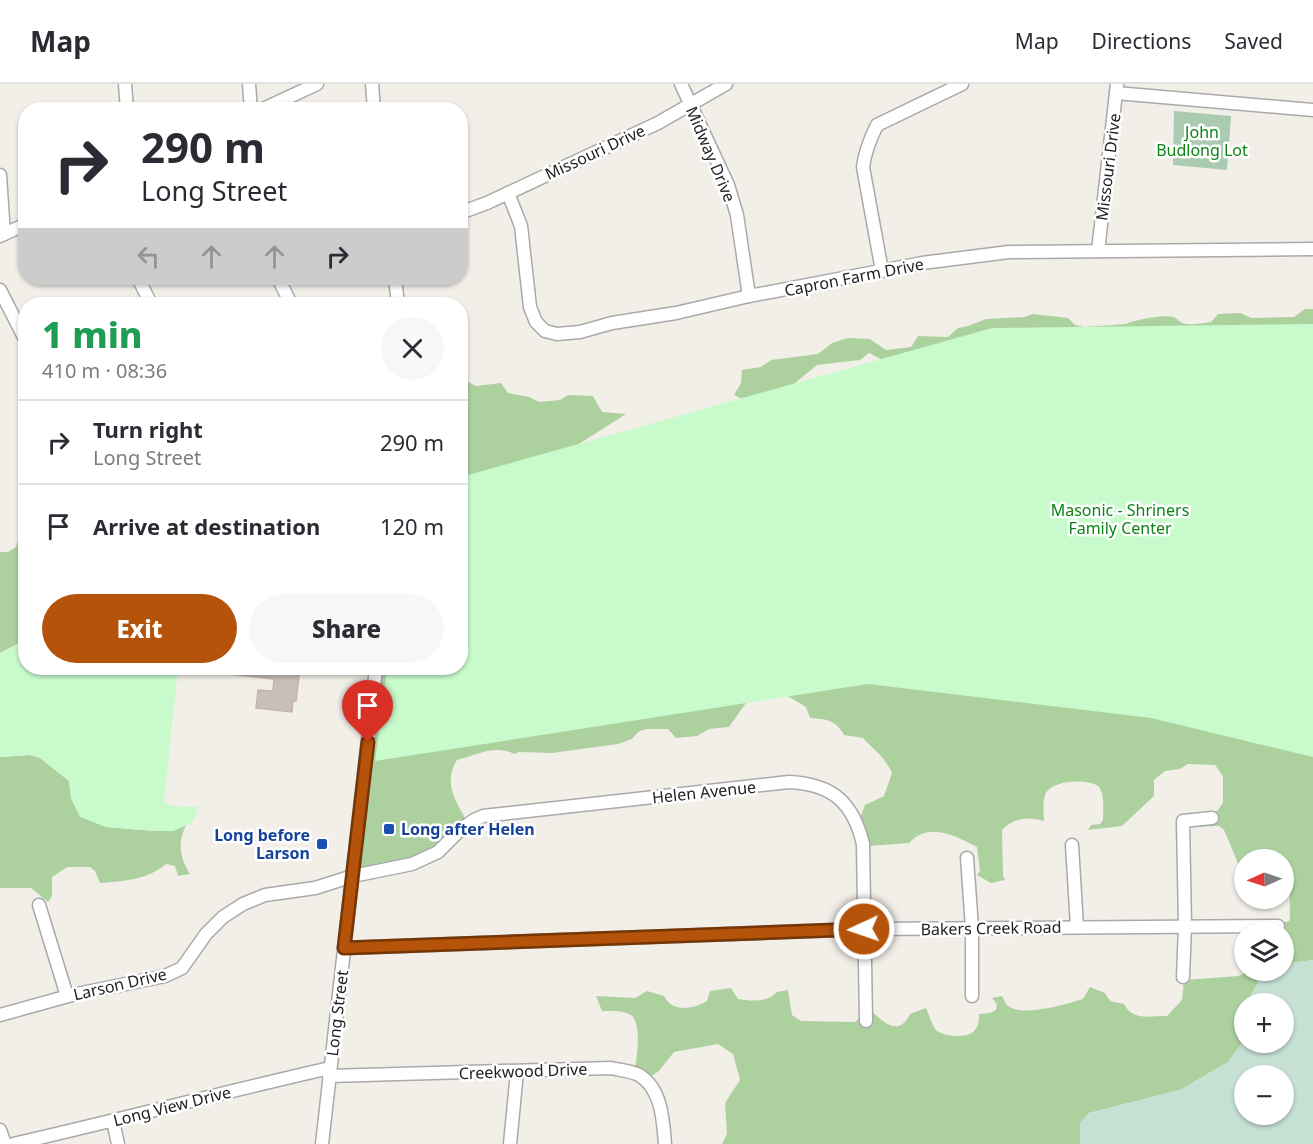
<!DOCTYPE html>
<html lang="en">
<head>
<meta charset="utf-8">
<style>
  :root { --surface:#fff; --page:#f7f7f7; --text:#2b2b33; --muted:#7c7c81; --line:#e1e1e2; --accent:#b45309 }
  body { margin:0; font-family:"Noto Sans",sans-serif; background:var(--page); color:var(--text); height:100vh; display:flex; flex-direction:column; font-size:22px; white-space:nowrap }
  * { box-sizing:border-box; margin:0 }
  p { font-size:20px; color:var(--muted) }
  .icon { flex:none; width:33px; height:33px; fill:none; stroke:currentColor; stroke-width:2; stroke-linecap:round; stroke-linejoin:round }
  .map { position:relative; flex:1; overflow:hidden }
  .drawer { position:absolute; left:18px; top:213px; width:450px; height:378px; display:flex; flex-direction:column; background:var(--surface); border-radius:24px; box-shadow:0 2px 4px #0004 }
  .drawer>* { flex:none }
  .banner { position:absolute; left:18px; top:18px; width:450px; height:183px; border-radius:24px; box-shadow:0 2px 4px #0004; background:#fff; color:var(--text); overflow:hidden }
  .needle { width:39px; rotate:267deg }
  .buttons { position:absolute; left:1234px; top:765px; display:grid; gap:12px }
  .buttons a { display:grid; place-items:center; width:60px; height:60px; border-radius:50%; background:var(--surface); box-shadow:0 2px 4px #0004; font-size:30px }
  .pin { position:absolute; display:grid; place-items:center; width:51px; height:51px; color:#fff; margin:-62px -26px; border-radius:50% 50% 50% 0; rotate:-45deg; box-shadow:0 0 6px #0007 }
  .pin .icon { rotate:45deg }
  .me { position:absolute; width:66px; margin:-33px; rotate:267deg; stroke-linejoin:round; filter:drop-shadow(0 0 4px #0008) }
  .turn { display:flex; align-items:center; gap:21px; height:126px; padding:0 24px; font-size:27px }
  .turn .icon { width:78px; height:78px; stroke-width:2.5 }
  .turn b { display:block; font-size:42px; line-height:51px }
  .lanes { display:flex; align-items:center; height:57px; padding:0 24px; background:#0003; justify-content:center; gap:30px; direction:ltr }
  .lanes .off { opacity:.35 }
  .round { display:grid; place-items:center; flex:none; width:63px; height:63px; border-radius:32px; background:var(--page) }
  .head { display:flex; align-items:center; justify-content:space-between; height:102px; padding:0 24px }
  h1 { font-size:36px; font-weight:800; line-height:45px; color:#1e9e55 }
  .primary-button { display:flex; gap:12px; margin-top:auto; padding:12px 24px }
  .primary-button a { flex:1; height:69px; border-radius:36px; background:var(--accent); color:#fff; font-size:24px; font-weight:800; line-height:69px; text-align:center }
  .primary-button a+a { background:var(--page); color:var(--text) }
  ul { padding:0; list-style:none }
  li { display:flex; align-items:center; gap:18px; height:84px; padding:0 24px; border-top:2px solid var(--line) }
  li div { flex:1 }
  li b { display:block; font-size:22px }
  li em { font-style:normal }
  header { display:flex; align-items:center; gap:36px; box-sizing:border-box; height:84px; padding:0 30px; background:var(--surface); border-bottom:2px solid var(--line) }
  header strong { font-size:28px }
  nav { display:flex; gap:33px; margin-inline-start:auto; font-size:21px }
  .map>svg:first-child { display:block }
</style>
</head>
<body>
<header>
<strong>Map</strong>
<nav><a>Map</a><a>Directions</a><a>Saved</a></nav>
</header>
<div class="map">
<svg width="1313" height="1060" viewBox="0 0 1313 1060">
  <rect width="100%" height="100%" fill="#f2efe9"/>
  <!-- forest -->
  <g fill="#add19e">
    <path d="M1305 225H1313V273L892 281 869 269 860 276 817 281 767 322 753 321 734 311 741 299 742 286 761 283 771 276 818 270 832 259 848 254 870 255 886 266 911 263 918 252 948 253 958 244 968 242 986 235 1024 233 1033 230 1068 234 1075 241 1084 243 1126 240C1132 236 1167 230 1173 233 1179 235 1179 239 1186 240 1194 241 1203 239 1211 238L1218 230 1241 229 1251 234 1294 233Z"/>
    <path d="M465 296 476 302 501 299 508 309 529 313 539 318 560 316 568 311 593 312 602 328 626 330 571 365 1313 338V876L1284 880V848L1248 847 1250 839 1287 838 1290 836 1289 789 1284 788V776H1245V784H1240L1224 746 1219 742 1186 743 1218 726 1223 719V692L1215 681 1188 680 1180 685 1165 687 1154 696V712L1122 742 1088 746 1091 741 1100 740 1103 736C1103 727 1105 711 1099 703 1090 694 1052 696 1046 709 1042 716 1044 729 1044 737 1029 732 1013 734 1002 746L1003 792 1005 796 991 799 977 791 980 787 977 763C956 752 929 737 909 759L869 762 860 734 865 721 884 712 892 689C883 671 876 668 863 654L844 651C836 636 826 635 810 634L806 623 779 607 746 619 729 643 709 645 697 652 676 654 668 645H646L638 648 632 655 618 660 552 669 519 668 514 670C494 660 477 671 457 676 442 699 457 720 469 740L450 764 355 790 376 584H460V355C469 336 461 319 460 299Z"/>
    <polygon points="24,438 26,439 25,556 0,569 0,468 8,468 16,463"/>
    <path d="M30 671 40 674 69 697 71 714 80 732 106 743 155 747H173L186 741C177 759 180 774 190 790L178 792 175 782 166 780C147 796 125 797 100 799L95 787 90 783H67L52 793V812L48 818 31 804H0V673Z"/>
    <path d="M1245 887H1270L1258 898 1248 919 1245 920 1244 956 1228 978 1180 1006 1089 1029 1080 1039V1060H722L727 1050 725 1019 740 996 733 970 718 960 674 968 659 987 650 993 635 984C637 973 642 939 631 931 623 926 611 927 602 927L596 912 635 914 647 907 664 912C672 929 694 925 707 917L710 907 731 904 738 915C751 917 767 919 777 908L788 906 792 931 801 937 855 938 869 925C882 936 898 955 910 930L926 924C929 930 932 941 936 946 943 953 966 954 973 948 979 943 979 936 979 930L990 929 996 926 997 920 992 914 1002 912C1003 914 1006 920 1007 921 1020 934 1067 920 1083 915L1090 903 1105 909 1110 917 1124 920C1132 937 1150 932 1167 932L1182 916 1184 896 1238 892 1243 890Z"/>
  </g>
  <!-- wetland -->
  <path fill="#c6e0d4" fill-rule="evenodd" d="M1313 876V1060H1080V1039L1089 1029 1180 1006 1228 978 1244 956 1245 941V958H1284V920L1248 919V916L1258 898 1270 887 1284 886V880ZM1245 992H1284V1030H1245Z"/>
  <!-- cemetery -->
  <polygon fill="#aacbaf" points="1174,27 1231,32 1227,86 1173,81"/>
  <!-- park -->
  <g fill="#c8facc">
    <polygon points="1313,240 1313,673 1151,634 868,600 375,677 387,584 460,584 461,393 992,244"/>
    <polygon points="25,556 26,584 178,584 164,717 170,722 198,723 193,738 173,747 155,747 106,743 80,733 71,714 69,697 40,674 30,671 0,673 0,569"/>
  </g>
  <!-- building -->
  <polygon fill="#c7bfb8" stroke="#c4b6ab" stroke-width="1.5" points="212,584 300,584 296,617 293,617 292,628 256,624 258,606 273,607 274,595 211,588"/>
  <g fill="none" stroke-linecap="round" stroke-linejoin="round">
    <defs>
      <g id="minor">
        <polyline points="125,0 127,26"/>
        <polyline points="249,0 251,26"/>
        <polyline points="372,0 374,26"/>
        <polyline points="681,0 728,101 737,131 749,212"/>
        <polyline points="1116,9 1313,26"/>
        <polyline points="261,26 317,0"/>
        <polyline points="0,91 4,150"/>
        <polyline points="508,109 521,142 530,223 536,238 545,247 557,250 580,248 612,239 676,229 749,212 922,179 1009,168 1313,165"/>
        <polyline points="460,129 487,119 658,39 726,0"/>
        <polyline points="0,152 26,140"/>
        <polyline points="1098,167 1117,0"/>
        <path d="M882 187 863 83C865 67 870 55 877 41L962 0"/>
        <polyline points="138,194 151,220"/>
        <polyline points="278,194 291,220"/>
        <polyline points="395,194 398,220"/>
        <polyline points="0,206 26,257"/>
        <polyline points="1072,761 1077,843"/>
        <polyline points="967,774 972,844 972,912"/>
        <polyline points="39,821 67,912"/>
        <polyline points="344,864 864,845 1278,842"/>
        <polyline points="1183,893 1185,842 1183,737 1212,734"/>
        <path d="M0 931 72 911 165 892 182 884 206 850 223 833 243 820 265 811 315 804 353 792 412 780 438 768 460 746 474 736 483 732 789 698C832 700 853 718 863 760L866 937"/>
        <path d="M329 992 611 984C619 986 631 987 639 991 662 1005 663 1036 665 1060"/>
        <polyline points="113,1037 118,1060"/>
        <polyline points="0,1046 5,1060"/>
        <path d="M13 1060C119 1036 224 1008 330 984"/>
        <polyline points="322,1060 376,584"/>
        <polyline points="510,1060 517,988"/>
      </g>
    </defs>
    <!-- minor casing -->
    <use href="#minor" stroke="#a9a9a9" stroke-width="15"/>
    <!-- minor -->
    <use href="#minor" stroke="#fff" stroke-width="12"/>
  </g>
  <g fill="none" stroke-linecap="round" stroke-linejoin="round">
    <defs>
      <polyline id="route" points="368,658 344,864 864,845"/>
    </defs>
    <!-- route casing -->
    <use href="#route" stroke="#753606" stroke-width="15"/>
    <!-- route -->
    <use href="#route" stroke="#b45309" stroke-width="10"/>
  </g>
  <!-- markers -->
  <g fill="#1a4fb4" stroke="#fff" stroke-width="2">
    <rect x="383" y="739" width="12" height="12" rx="3"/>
    <rect x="316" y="754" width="12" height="12" rx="3"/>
  </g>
  <g text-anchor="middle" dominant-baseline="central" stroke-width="5" stroke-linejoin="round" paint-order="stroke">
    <!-- park labels -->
    <g font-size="16" fill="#0c8416" stroke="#fff">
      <text x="1202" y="48">John<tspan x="1202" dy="18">Budlong Lot</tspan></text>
      <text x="1120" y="426">Masonic - Shriners<tspan x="1120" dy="18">Family Center</tspan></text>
    </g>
    <!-- street labels -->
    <g font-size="16" fill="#222" stroke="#fff">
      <text transform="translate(595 68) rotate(-25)">Missouri Drive</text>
      <text transform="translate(711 70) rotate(67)">Midway Drive</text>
      <text transform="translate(1108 83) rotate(-83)">Missouri Drive</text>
      <text transform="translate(854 193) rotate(-11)">Capron Farm Drive</text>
      <text transform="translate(704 708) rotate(-6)">Helen Avenue</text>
      <text transform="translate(991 844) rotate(-1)">Bakers Creek Road</text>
      <text transform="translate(120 900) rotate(-13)">Larson Drive</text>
      <text transform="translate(337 929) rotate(-83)">Long Street</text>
      <text transform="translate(523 987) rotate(-2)">Creekwood Drive</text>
      <text transform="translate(172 1022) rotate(-14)">Long View Drive</text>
    </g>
    <!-- transit labels -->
    <g font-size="16" font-weight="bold" fill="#164399" stroke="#fff" text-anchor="start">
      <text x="401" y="745">Long after Helen</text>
      <text x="310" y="751" text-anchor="end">Long before<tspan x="310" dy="18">Larson</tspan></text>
    </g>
  </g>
</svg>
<div class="buttons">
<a><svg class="needle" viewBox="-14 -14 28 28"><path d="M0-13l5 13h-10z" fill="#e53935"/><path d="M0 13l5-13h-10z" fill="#7c7c81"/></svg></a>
<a><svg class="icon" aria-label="layers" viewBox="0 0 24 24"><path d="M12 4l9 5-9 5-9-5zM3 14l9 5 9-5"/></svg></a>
<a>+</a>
<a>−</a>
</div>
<div class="pin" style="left:368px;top:658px;background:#d93025"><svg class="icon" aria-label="arrive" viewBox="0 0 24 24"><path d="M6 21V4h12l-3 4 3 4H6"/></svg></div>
<svg class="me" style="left:864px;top:845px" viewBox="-20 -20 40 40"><circle r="17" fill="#b45309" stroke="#fff" stroke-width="3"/><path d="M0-11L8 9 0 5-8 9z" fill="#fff"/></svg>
<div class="banner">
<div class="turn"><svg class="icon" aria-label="right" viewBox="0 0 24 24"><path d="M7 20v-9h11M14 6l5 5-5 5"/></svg><div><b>290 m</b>Long Street</div></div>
<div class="lanes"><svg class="icon off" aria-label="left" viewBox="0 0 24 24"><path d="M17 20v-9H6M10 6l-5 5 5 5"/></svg><svg class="icon off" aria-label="ahead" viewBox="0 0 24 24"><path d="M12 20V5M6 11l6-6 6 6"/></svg><svg class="icon off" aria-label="ahead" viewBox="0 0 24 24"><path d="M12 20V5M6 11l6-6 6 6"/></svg><svg class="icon" aria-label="right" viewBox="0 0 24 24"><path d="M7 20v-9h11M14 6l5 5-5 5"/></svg></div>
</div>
<section class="drawer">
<div class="head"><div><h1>1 min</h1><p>410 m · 08:36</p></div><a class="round"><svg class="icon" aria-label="close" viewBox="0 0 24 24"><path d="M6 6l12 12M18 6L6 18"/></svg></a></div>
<ul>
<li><svg class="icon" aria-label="right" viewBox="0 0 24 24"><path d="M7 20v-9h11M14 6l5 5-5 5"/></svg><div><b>Turn right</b><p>Long Street</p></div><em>290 m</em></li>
<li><svg class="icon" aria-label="arrive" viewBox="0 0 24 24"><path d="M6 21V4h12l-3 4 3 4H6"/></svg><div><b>Arrive at destination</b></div><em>120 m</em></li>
</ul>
<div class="primary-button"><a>Exit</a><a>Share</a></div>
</section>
</div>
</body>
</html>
